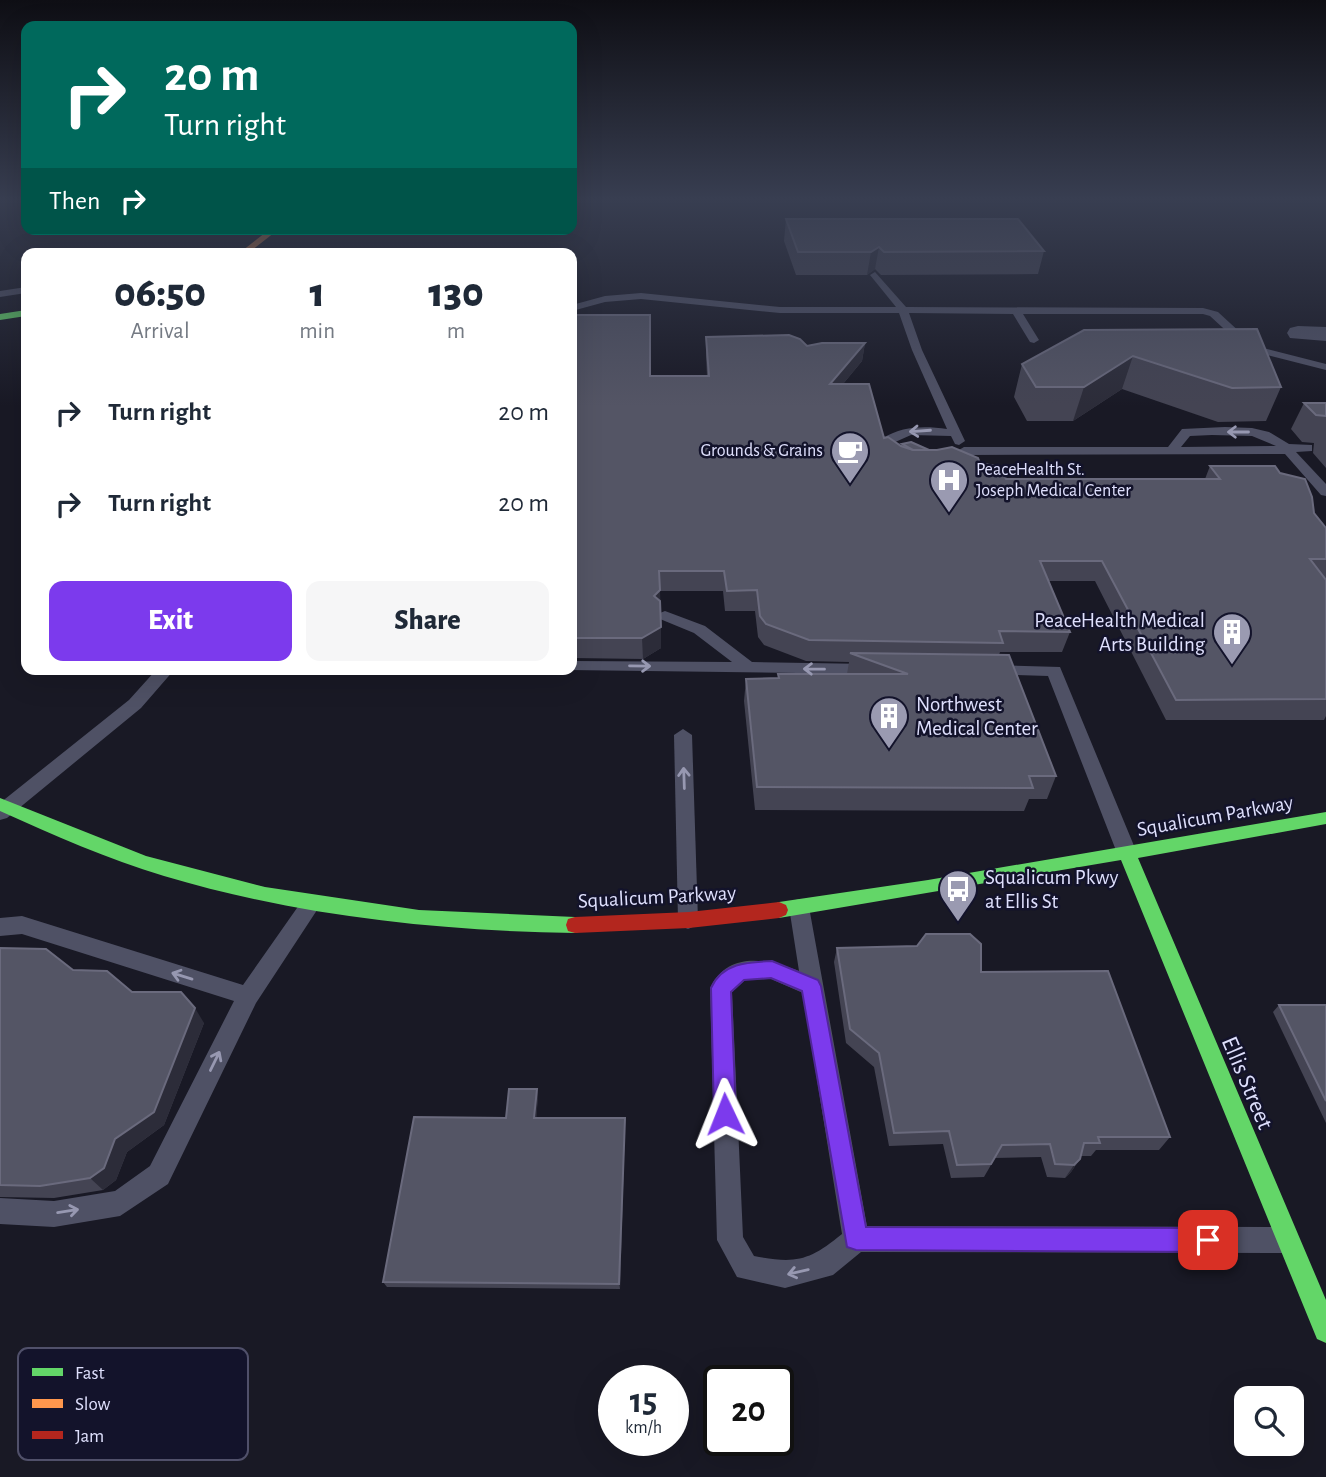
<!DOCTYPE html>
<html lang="en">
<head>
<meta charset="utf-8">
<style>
  :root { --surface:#fff; --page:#f6f6f7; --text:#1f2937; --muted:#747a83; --accent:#7c3aed }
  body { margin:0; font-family:"Alegreya Sans",sans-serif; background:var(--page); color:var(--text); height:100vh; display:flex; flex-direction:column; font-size:26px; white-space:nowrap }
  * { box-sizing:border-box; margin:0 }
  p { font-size:23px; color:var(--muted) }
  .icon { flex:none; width:38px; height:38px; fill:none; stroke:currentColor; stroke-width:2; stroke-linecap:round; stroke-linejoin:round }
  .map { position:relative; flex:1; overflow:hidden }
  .side { position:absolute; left:21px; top:248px; width:556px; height:427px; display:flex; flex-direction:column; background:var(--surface); border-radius:14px; box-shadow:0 7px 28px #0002 }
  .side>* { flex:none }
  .guide { position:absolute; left:21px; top:21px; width:556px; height:214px; border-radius:14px; box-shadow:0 7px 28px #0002; background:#00695c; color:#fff; overflow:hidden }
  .fabs { position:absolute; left:1234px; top:1386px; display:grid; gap:14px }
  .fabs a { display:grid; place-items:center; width:70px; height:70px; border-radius:14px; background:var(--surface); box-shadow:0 7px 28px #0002; font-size:35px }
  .speed { position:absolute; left:598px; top:1365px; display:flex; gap:14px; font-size:35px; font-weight:700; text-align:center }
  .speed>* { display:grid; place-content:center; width:91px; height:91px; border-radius:50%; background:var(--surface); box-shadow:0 7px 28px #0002; line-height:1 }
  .speed small { font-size:18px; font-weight:400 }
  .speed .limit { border:4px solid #111; border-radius:10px; background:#fff; color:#111 }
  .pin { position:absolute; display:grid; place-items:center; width:60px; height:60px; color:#fff; margin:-30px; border-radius:14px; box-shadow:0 4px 10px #0006 }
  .me { position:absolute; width:77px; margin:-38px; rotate:358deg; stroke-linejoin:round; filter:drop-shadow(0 0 5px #0008) }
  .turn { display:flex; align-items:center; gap:24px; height:147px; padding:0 28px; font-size:32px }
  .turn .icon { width:91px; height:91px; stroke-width:2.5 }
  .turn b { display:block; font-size:49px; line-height:60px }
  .then { display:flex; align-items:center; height:66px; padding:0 28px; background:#0003; gap:14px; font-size:26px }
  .eta { display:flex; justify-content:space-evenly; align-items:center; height:119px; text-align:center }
  .eta b { font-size:42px; font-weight:800; line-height:49px }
  .button { display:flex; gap:14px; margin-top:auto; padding:14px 28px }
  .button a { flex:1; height:80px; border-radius:14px; background:var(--accent); color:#fff; font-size:28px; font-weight:800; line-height:80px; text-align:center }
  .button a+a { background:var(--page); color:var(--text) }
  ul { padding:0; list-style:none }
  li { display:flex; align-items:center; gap:21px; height:91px; padding:0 28px }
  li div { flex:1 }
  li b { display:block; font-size:26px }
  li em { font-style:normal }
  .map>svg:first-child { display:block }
</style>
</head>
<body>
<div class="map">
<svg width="1326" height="1477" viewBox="0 0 1326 1477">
  <rect width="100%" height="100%" fill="#191925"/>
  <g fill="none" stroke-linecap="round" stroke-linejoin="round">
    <!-- lane -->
    <g fill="#4f5165" fill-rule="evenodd">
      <path d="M875 272 906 307 1203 308 1218 312 1255 346 1326 364V370L1247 350 1210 316 1203 314H1023L1039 340 1034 343 1030 342 1013 314 909 313 922 350 965 441 959 445 955 444 951 436 911 435 893 443 892 447 901 456 895 460 880 448 883 438C903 426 924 426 947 429L912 350 899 313H780L641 299 605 302 572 311V305L605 296 641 293 780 307H896L870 275Z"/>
      <polygon points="26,287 26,293 0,297 0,291"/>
      <path d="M1225 427 1252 428 1269 432 1289 444 1312 445V451L1296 452 1326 484V496L1321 495 1285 454 967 455 947 466H939L937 463 964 447H1168L1182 429ZM1212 435 1252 436 1276 446 1181 447 1190 436Z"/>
      <polygon points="665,611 705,626 752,662 869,664 877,669 869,674 568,670 572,670 572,661 732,662 694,633 660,619 657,616 660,613"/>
      <polygon points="991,665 1060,667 1137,853 1134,858 1127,861 1120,858 1117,853 1048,676 985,674 983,670"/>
      <polygon points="156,670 174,670 141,708 7,818 0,820 0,803 129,700"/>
      <polygon points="683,729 692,735 698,920 695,926 688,929 681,926 678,920 674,735"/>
      <polygon points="311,896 318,898 321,904 256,1003 168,1184 120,1216 54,1227 0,1224 0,1198 54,1201 115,1191 150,1166 234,1001 22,934 0,936 0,918 22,916 243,985 304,898"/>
      <path d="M799 899 806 901 809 907 867 1226 1283 1227 1292 1231 1296 1240 1292 1249 1283 1253 861 1252 833 1275 785 1288 737 1277 717 1240 710 988C728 950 768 959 799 971L789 907 792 901ZM771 979 803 993 842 1234C809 1261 796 1264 754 1256L743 1237 732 992 745 980Z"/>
    </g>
    <!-- street -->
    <polygon fill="#4f5165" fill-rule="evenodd" points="1298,326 1326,327 1326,341 1290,338 1287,333 1290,328"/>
    <!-- fast -->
    <g fill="#63d668" fill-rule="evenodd">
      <polygon points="26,310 26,316 0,320 0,314"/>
      <path d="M0 798 146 856 265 887 419 910 575 917 582 919 584 925 582 931 575 933C436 931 298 916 164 876 107 859 54 835 0 811Z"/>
      <polygon points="1326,812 1326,824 1138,858 1326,1300 1326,1343 1317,1339 1121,860 779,918 772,915 770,910 772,905 779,902 928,880"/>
    </g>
    <!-- slow -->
    <polygon fill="#ff974d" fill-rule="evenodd" points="270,229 279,229 247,254 238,254"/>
    <!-- jam -->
    <polygon fill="#b3261e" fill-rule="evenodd" points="779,902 786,905 788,910 786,915 779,918 689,928 575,933 568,931 566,925 568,919 575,917 689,912"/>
  </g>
  <!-- wall -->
  <g fill="#444453">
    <polygon points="786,219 1044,251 1038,274 881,275 875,269 867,275 796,275 784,241"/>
    <polygon points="572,315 650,376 707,376 706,355 706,337 807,346 865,343 862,361 843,384 884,438 902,446 902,444 980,463 1006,479 1205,479 1210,466 1314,513 1326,528 1326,716 1324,720 1166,720 1095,581 1049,581 1070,632 1062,652 1000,652 999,655 1056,776 1047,799 1029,799 1024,811 755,810 744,701 746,679 778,678 778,674 847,674 849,662 806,661 764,645 758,637 755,611 725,611 723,591 660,591 661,648 643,659 572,658"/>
    <polygon points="1084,330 1281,387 1266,421 1218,422 1122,389 1073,421 1027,421 1014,397 1022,364"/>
    <polygon points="1304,403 1326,403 1326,468 1313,453 1314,443 1302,442 1291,429"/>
    <polygon points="0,948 73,970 132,992 204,1023 164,1125 127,1152 116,1180 103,1190 54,1198 0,1197"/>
    <polygon points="837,948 981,972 1170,1137 1159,1150 1096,1150 1091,1156 1081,1156 1080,1159 1071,1172 1065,1178 1047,1177 1041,1157 995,1158 984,1177 951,1178 943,1144 889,1146 874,1067 846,1043 834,962"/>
    <polygon points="1279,1005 1326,1005 1326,1123 1273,1012"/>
    <polygon points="537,1089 538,1096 536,1118 625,1124 620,1289 387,1287 383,1282"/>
  </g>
  <!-- shaded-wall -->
  <g fill="#2c2c39">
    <polygon points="879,247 875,269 867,275 871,252"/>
    <polygon points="865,343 862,361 828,402 830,384"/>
    <polygon points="1133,356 1122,389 1073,421 1084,387"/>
    <polygon points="660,590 660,610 654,596"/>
    <polygon points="661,627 661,648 643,659 642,638"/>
    <polygon points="195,1008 204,1023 164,1125 127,1152 116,1180 103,1190 90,1178 115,1139"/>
    <polygon points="537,1089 538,1096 536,1124 534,1118"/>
    <polygon points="625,1118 625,1124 620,1289 619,1284"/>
    <polygon points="1080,1159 1071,1172 1065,1178 1074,1165"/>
  </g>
  <!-- building -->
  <g fill="#545565" stroke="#6a6a7d" stroke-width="2">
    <polygon points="786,219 1018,219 1044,251 884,252 879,247 871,252 798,252"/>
    <polygon points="572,315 650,315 650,376 709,376 706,337 789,335 800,339 807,346 822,343 865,343 830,384 869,384 884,438 888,437 901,446 913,450 937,450 952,447 978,458 980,463 1000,467 1006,479 1220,479 1210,466 1275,466 1280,473 1305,479 1312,497 1314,513 1326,528 1326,559 1310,559 1326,580 1326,699 1176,700 1102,561 1040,561 1070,632 999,631 1003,643 809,640 766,624 760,616 757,590 727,591 724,571 659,571 660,590 654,596 660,601 661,627 642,638 572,638"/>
    <polygon points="1257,329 1281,387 1232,388 1133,356 1084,387 1036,387 1022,364 1084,330"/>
    <polygon points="1304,403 1326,403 1326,416 1316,415"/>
    <polygon points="911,442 929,450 913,450 902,444"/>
    <polygon points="850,653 1009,655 1056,776 1029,776 1033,788 757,787 746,679 779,678 778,674 908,674"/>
    <polygon points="926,934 970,934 981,944 981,972 1108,971 1170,1137 1098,1137 1100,1143 1084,1143 1080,1159 1074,1165 1055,1164 1050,1144 1002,1145 991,1164 957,1165 949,1131 894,1133 879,1053 850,1029 837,948 917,946"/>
    <polygon points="0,948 46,949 73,970 107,971 132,992 181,992 195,1008 154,1112 115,1139 104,1168 90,1178 40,1186 0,1185"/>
    <polygon points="1279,1005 1326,1005 1326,1101"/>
    <polygon points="509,1089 537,1089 534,1118 625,1118 619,1284 383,1282 414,1117 506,1118"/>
  </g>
  <!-- one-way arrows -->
  <defs><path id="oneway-shaft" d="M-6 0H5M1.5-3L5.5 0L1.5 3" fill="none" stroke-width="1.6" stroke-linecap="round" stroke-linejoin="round" transform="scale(1.75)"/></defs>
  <g stroke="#9798b1">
    <use href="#oneway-shaft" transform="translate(920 431) rotate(176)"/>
    <use href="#oneway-shaft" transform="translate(1238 432) rotate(-180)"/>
    <use href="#oneway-shaft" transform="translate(640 666) rotate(1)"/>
    <use href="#oneway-shaft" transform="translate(814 669) rotate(-179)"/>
    <use href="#oneway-shaft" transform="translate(684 778) rotate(-92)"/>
    <use href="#oneway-shaft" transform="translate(182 976) rotate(-163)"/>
    <use href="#oneway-shaft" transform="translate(215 1061) rotate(-64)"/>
    <use href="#oneway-shaft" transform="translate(68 1211) rotate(-9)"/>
    <use href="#oneway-shaft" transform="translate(798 1272) rotate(167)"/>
  </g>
  <!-- sky -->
  <linearGradient id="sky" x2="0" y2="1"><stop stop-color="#0e0e14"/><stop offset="0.49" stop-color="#383e51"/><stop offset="1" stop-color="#383e51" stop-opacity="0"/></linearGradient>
  <rect width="1326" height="406" fill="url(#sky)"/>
  <!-- route -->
  <path fill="#7c3aed" stroke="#51269a" stroke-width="2" d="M772 961 818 980 821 986 866 1227 1208 1228 1216 1232 1219 1240 1216 1249 1208 1252 856 1250 847 1247 802 991 771 978 744 980 731 992 736 1114 733 1122 725 1125 717 1122 714 1114 711 988C722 963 747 962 772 961Z"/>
  <!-- icons -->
  <defs>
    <symbol id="cafe-pin" viewBox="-11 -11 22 30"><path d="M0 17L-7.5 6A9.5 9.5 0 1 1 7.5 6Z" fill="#9a9ab1" stroke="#13132b"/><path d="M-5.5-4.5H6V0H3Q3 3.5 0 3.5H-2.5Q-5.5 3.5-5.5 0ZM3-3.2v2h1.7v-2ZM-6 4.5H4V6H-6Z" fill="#fff"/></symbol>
    <symbol id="hospital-pin" viewBox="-11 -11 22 30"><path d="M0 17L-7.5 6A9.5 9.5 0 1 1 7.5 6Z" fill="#9a9ab1" stroke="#13132b"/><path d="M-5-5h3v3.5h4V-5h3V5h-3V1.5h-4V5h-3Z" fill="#fff"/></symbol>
    <symbol id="building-pin" viewBox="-11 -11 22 30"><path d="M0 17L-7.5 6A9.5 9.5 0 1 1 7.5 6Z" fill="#9a9ab1" stroke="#13132b"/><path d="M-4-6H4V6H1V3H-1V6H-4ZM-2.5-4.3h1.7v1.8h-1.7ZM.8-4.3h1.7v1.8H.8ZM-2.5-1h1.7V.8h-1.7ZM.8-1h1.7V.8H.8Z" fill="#fff"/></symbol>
    <symbol id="bus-pin" viewBox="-11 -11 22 30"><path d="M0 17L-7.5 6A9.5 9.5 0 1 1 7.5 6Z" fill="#9a9ab1" stroke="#13132b"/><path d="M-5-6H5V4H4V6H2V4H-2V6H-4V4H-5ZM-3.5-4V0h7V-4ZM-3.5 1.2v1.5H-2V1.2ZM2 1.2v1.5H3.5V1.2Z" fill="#fff"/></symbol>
  </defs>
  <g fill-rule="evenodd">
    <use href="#cafe-pin" x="828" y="429" width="44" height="60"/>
    <use href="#hospital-pin" x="927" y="458" width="44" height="60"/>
    <use href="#building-pin" x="1210" y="610" width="44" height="60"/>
    <use href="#building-pin" x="867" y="694" width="44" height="60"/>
    <use href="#bus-pin" x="936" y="867" width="44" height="60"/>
  </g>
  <g text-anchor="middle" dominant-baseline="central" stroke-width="5" stroke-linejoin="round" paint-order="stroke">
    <!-- far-poi labels -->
    <g font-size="18" fill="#dfe0fd" stroke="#13132b" text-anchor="end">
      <text x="823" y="451">Grounds &amp; Grains</text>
      <text x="976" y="470" text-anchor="start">PeaceHealth St.<tspan x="976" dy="21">Joseph Medical Center</tspan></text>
    </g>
    <!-- poi labels -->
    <g font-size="21" fill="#dfe0fd" stroke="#13132b" text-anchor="start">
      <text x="1205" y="620" text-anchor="end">PeaceHealth Medical<tspan x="1205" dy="24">Arts Building</tspan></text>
      <text x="916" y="704">Northwest<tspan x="916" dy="24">Medical Center</tspan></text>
      <text x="985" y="877">Squalicum Pkwy<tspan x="985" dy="24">at Ellis St</tspan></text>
    </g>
    <!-- street labels -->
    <g font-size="21" fill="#dfe0fd" stroke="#13132b">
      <text transform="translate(1215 816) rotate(-10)">Squalicum Parkway</text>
      <text transform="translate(657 897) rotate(-3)">Squalicum Parkway</text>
    </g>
    <!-- near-street labels -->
    <g font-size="24" fill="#dfe0fd" stroke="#13132b">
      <text transform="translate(1247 1083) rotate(67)">Ellis Street</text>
    </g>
  </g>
  <!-- legend -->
  <rect x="18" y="1348" width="230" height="112" rx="10" fill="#13132b" stroke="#50506a" stroke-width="2"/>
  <rect x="32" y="1368" width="31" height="8" fill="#63d668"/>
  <rect x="32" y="1399" width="31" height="9" fill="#ff974d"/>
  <rect x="32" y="1431" width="31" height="8" fill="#b3261e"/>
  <g font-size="19" fill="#dfe0fd">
    <text x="75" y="1379">Fast</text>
    <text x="75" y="1410">Slow</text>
    <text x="75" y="1442">Jam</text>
  </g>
</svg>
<div class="fabs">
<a><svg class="icon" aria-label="search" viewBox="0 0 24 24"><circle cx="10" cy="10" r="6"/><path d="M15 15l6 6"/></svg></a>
</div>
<div class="speed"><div>15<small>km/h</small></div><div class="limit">20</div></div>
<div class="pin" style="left:1208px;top:1240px;background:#d93025"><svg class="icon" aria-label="arrive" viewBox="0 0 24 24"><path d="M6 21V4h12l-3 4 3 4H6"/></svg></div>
<svg class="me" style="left:725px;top:1114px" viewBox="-20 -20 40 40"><path d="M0-17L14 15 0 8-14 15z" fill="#7c3aed" stroke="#fff" stroke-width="4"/></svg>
<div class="guide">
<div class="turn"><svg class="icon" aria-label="right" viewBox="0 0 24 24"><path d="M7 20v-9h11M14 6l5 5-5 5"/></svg><div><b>20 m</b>Turn right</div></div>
<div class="then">Then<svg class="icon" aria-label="right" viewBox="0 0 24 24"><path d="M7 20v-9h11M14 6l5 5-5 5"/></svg></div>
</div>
<section class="side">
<div class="eta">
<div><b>06:50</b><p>Arrival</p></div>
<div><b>1</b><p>min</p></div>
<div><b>130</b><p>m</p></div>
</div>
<ul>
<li><svg class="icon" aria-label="right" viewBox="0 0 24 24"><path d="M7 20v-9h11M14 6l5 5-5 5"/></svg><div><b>Turn right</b></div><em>20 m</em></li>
<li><svg class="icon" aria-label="right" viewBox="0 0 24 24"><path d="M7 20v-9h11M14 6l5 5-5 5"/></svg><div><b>Turn right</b></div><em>20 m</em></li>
</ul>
<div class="button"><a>Exit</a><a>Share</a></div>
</section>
</div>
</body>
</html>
